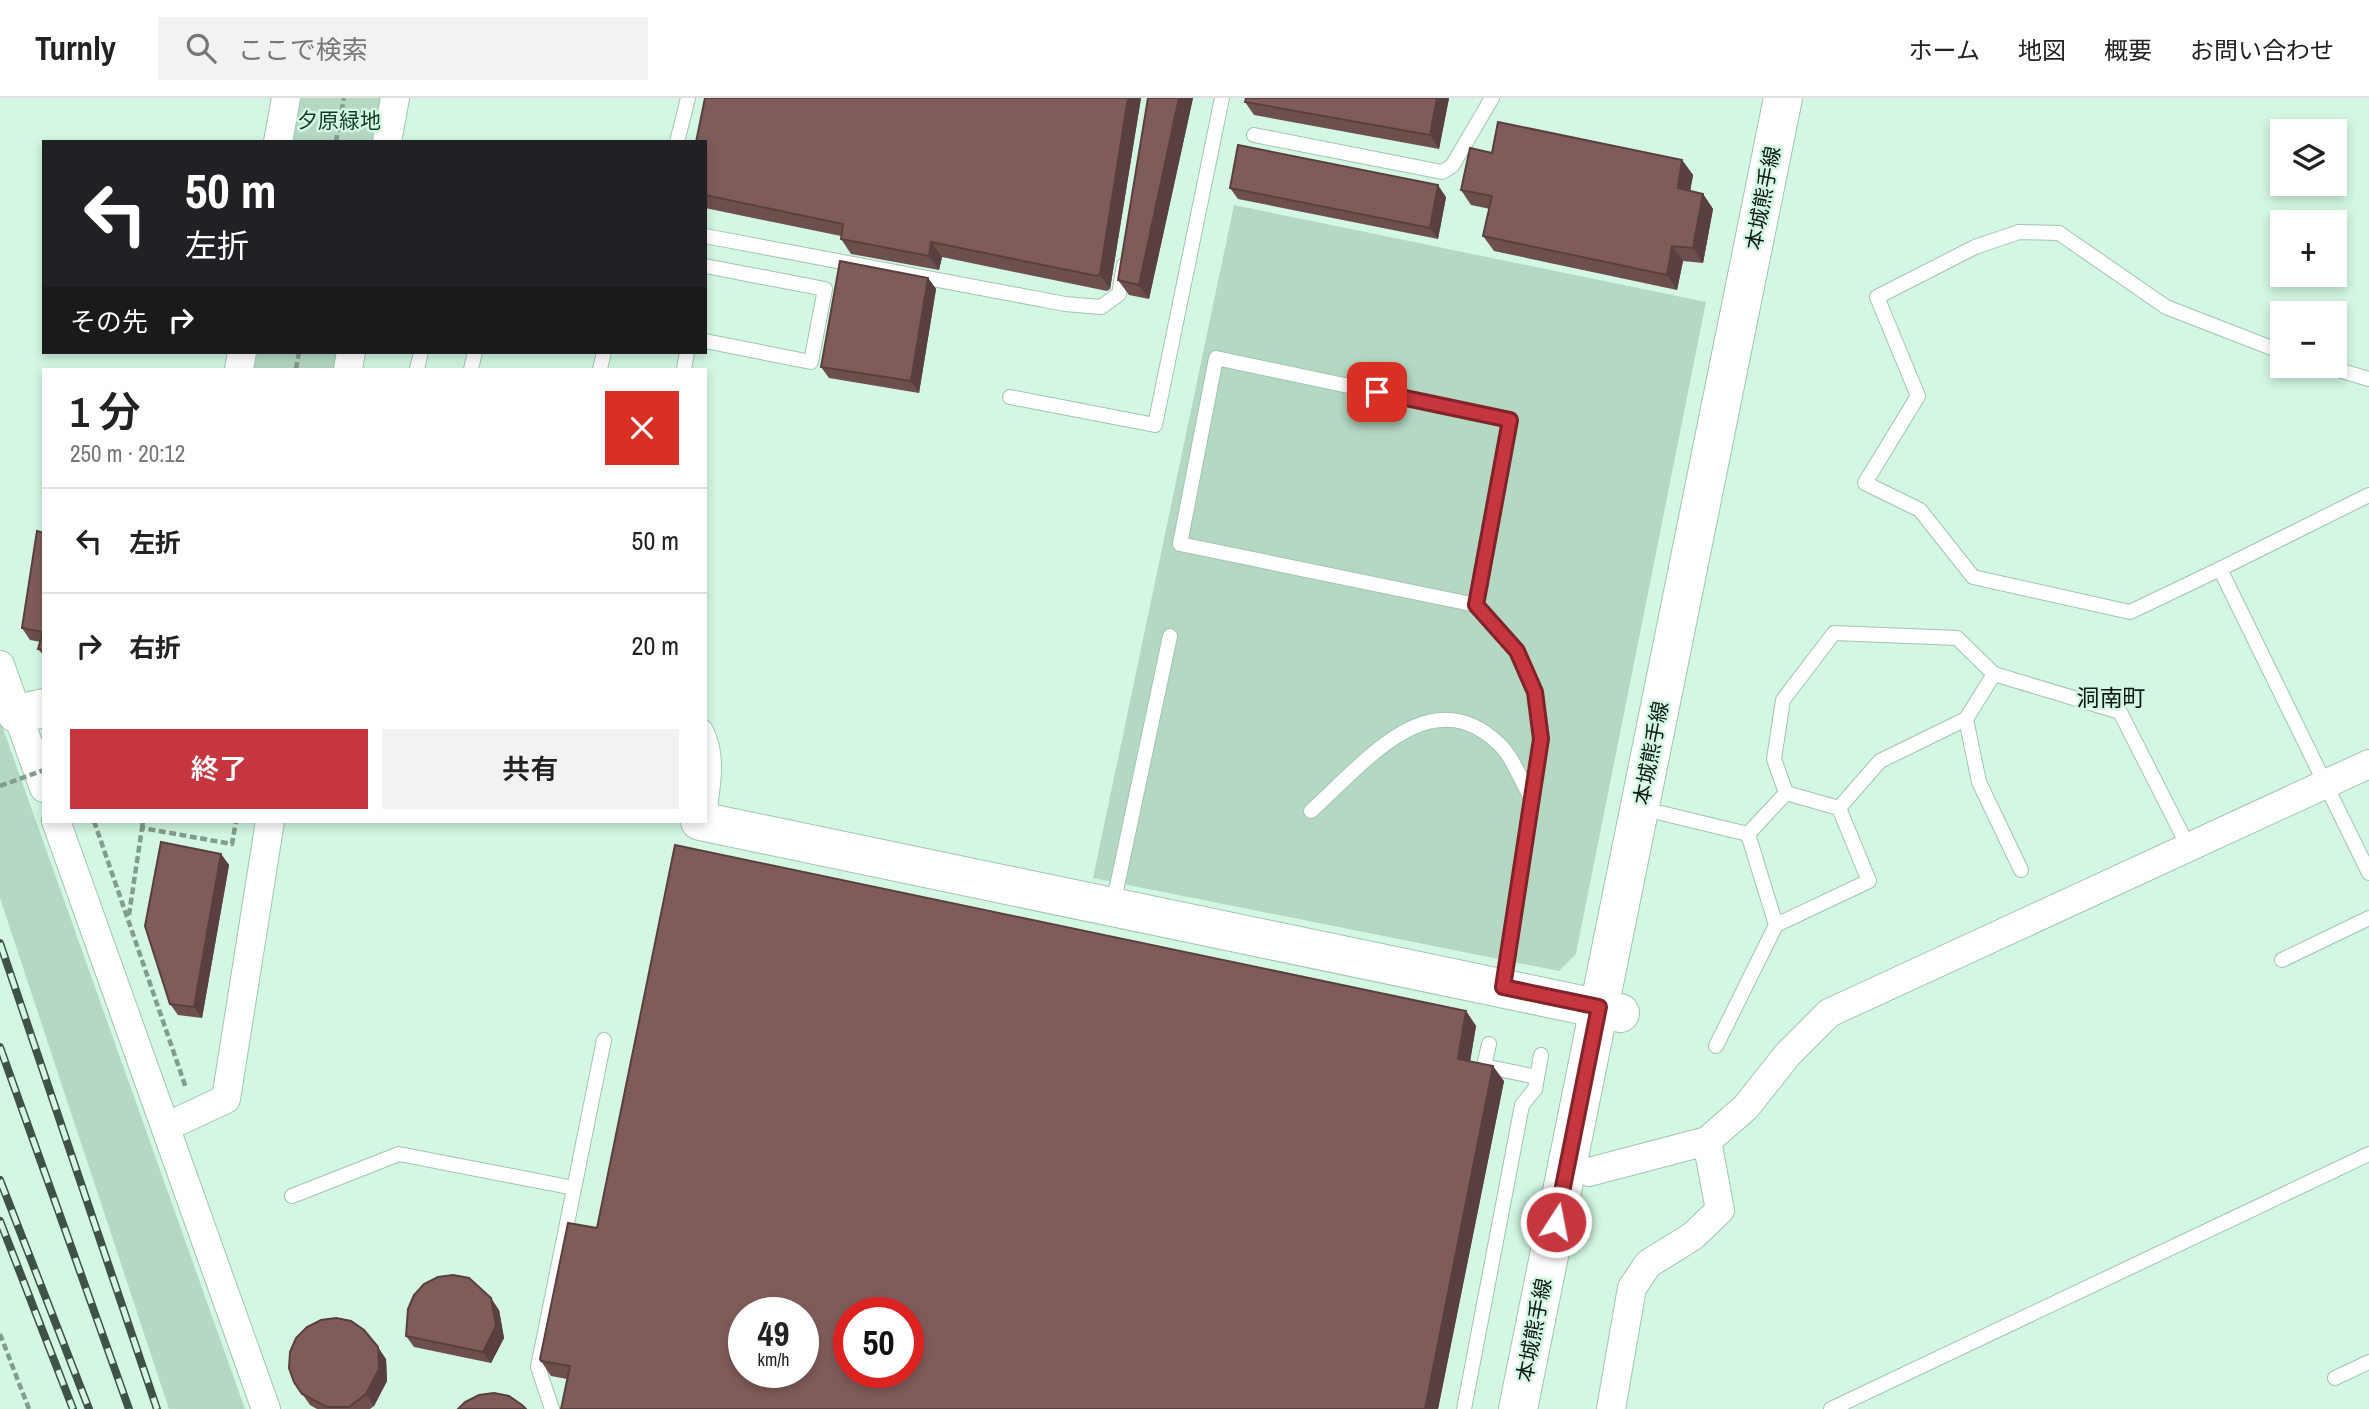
<!DOCTYPE html>
<html lang="ja">
<head>
<meta charset="utf-8">
<style>
  :root { --surface:#fff; --page:#f2f2f2; --text:#222; --muted:#767676; --line:#e0e0e0; --accent:#c6363f }
  body { margin:0; font-family:"Archivo Narrow","Noto Sans JP",sans-serif; background:var(--page); color:var(--text); height:100vh; display:flex; flex-direction:column; font-size:26px; white-space:nowrap }
  * { box-sizing:border-box; margin:0 }
  p { font-size:23px; color:var(--muted) }
  .icon { flex:none; width:38px; height:38px; fill:none; stroke:currentColor; stroke-width:2; stroke-linecap:round; stroke-linejoin:round }
  .map { position:relative; flex:1; overflow:hidden }
  .sheet { position:absolute; left:42px; top:270px; width:665px; height:455px; display:flex; flex-direction:column; background:var(--surface); border-radius:0px; box-shadow:0 4px 10px #0003 }
  .sheet>* { flex:none }
  .top-card { position:absolute; left:42px; top:42px; width:665px; height:214px; border-radius:0px; box-shadow:0 4px 10px #0003; background:#202124; color:#fff; overflow:hidden }
  .fabs { position:absolute; left:2270px; top:21px; display:grid; gap:14px }
  .fabs a { display:grid; place-items:center; width:77px; height:77px; border-radius:0px; background:var(--surface); box-shadow:0 4px 10px #0003; font-size:35px }
  .speed { position:absolute; left:728px; top:1199px; display:flex; gap:14px; font-size:35px; font-weight:700; text-align:center }
  .speed>* { display:grid; place-content:center; width:91px; height:91px; border-radius:50%; background:var(--surface); box-shadow:0 4px 10px #0003; line-height:1 }
  .speed small { font-size:18px; font-weight:400 }
  .speed .limit { border:10px solid #d22; background:#fff; color:#111 }
  .pin { position:absolute; display:grid; place-items:center; width:60px; height:60px; color:#fff; margin:-30px; border-radius:14px; box-shadow:0 4px 10px #0006 }
  .me { position:absolute; width:77px; margin:-38px; rotate:11deg; stroke-linejoin:round; filter:drop-shadow(0 0 5px #0008) }
  .turn { display:flex; align-items:center; gap:24px; height:147px; padding:0 28px; font-size:32px }
  .turn .icon { width:91px; height:91px; stroke-width:2.5 }
  .turn b { display:block; font-size:49px; line-height:60px }
  .then { display:flex; align-items:center; height:66px; padding:0 28px; background:#0003; gap:14px; font-size:26px }
  .round { display:grid; place-items:center; flex:none; width:74px; height:74px; border-radius:0px; background:var(--page) }
  .headline { display:flex; align-items:center; justify-content:space-between; height:119px; padding:0 28px }
  h1 { font-size:42px; font-weight:600; line-height:52px }
  .action { display:flex; gap:14px; margin-top:auto; padding:14px 28px }
  .action a { flex:1; height:80px; border-radius:0px; background:var(--accent); color:#fff; font-size:28px; font-weight:600; line-height:80px; text-align:center }
  .action a+a { background:var(--page); color:var(--text) }
  ul { padding:0; list-style:none }
  li { display:flex; align-items:center; gap:21px; height:105px; padding:0 28px; border-top:2px solid var(--line) }
  li div { flex:1 }
  li b { display:block; font-size:26px }
  li em { font-style:normal }
  header { display:flex; align-items:center; gap:42px; box-sizing:border-box; height:98px; padding:0 35px; background:var(--surface); border-bottom:2px solid var(--line) }
  header strong { font-size:33px }
  nav { display:flex; gap:38px; margin-inline-start:auto; font-size:24px }
  .search { width:490px; height:63px; background:var(--page); display:flex; align-items:center; gap:18px; box-sizing:border-box; padding:0 24px; border-radius:0px; color:var(--muted); font-size:26px }
  .map>svg:first-child { display:block }
</style>
</head>
<body>
<header>
<strong>Turnly</strong>
<div class="search"><svg class="icon" aria-label="search" viewBox="0 0 24 24"><circle cx="10" cy="10" r="6"/><path d="M15 15l6 6"/></svg>ここで検索</div>
<nav><a>ホーム</a><a>地図</a><a>概要</a><a>お問い合わせ</a></nav>
</header>
<div class="map">
<svg width="2369" height="1311" viewBox="0 0 2369 1311">
  <rect width="100%" height="100%" fill="#d3f7e2"/>
  <!-- green -->
  <g fill="#b5d8c3">
    <polygon points="301,0 384,0 376,44 293,44"/>
    <polygon points="1234,107 1706,204 1576,856 1559,873 1093,780"/>
    <polygon points="257,254 340,254 337,271 254,271"/>
    <polygon points="0,622 245,1311 169,1311 0,800"/>
  </g>
  <g fill="none" stroke-linecap="round" stroke-linejoin="round">
    <defs>
      <g id="lane">
        <polyline points="1254,37 1442,74 1452,68 1492,0"/>
        <polyline points="677,44 688,0"/>
        <polyline points="705,138 1065,206 1101,209 1119,196 1124,167"/>
        <polyline points="705,168 825,191 811,264 705,243"/>
        <polyline points="2325,268 2369,281"/>
        <polyline points="417,271 421,254"/>
        <polyline points="471,271 475,254"/>
        <polyline points="600,271 604,254"/>
        <polyline points="684,271 687,254"/>
        <polyline points="1010,299 1155,327 1222,0"/>
        <polyline points="2369,397 2220,471 2369,775"/>
        <polyline points="2220,471 2130,514 1973,479 1920,412 1865,385 1918,298 1877,199 1975,149 2019,134 2059,135 2166,209 2282,254"/>
        <polyline points="1476,507 1510,322 1216,260 1180,446 1476,507 1517,553 1535,594 1541,641 1503,888"/>
        <polyline points="1966,621 1979,684 2021,772"/>
        <path d="M705 630C721 659 712 692 708 723"/>
        <polyline points="1786,695 1774,661 1783,602 1834,535 1957,540 1994,576"/>
        <polyline points="1839,710 1880,663 1966,621 1994,576 2120,614 2189,750"/>
        <path d="M1311 713C1363 667 1429 579 1499 646 1513 659 1522 685 1532 702"/>
        <polyline points="1661,715 1748,736 1776,827 1869,783 1839,710 1786,695 1748,736"/>
        <polyline points="1113,807 1170,538"/>
        <polyline points="2282,862 2369,820"/>
        <polyline points="1489,946 1484,968 1537,979"/>
        <polyline points="1716,948 1776,827"/>
        <polyline points="292,1098 399,1056 574,1090"/>
        <polyline points="2335,1280 2369,1264"/>
        <polyline points="552,1311 538,1269 604,942"/>
        <polyline points="1464,1311 1522,1007 1535,991 1541,957"/>
        <polyline points="1831,1311 2369,1056"/>
      </g>
      <g id="street">
        <polyline points="278,44 286,0"/>
        <polyline points="387,44 395,0"/>
        <polyline points="239,271 242,254"/>
        <polyline points="348,271 351,254"/>
        <polyline points="0,567 44,690"/>
        <polyline points="56,723 266,1311"/>
        <polyline points="166,1029 226,1001 270,723"/>
        <polyline points="1589,1074 1707,1043 1746,1009 1788,956 1829,915 2369,666"/>
        <polyline points="1611,1311 1632,1190 1648,1166 1693,1138 1720,1112 1707,1043"/>
      </g>
      <g id="secondary">
        <polyline points="17,616 44,610"/>
        <polyline points="700,723 1620,915"/>
        <polyline points="1518,1311 1783,0"/>
      </g>
    </defs>
    <!-- lane casing -->
    <use href="#lane" stroke="#a2c4b0" stroke-width="16"/>
    <!-- street casing -->
    <use href="#street" stroke="#a2c4b0" stroke-width="30"/>
    <!-- secondary casing -->
    <use href="#secondary" stroke="#a2c4b0" stroke-width="40"/>
    <!-- path -->
    <g stroke="#829d8d" stroke-width="4.5" stroke-dasharray="7 3.5" stroke-linecap="butt">
      <polyline points="336,44 344,0"/>
      <polyline points="296,271 299,254"/>
      <polyline points="94,723 186,990"/>
      <polyline points="142,730 143,723"/>
      <polyline points="129,817 142,730 232,746 236,723"/>
      <polyline points="0,1236 29,1311"/>
    </g>
    <!-- lane -->
    <use href="#lane" stroke="#fff" stroke-width="14"/>
    <!-- street -->
    <use href="#street" stroke="#fff" stroke-width="28"/>
    <!-- secondary -->
    <use href="#secondary" stroke="#fff" stroke-width="38"/>
    <defs>
      <g id="rail">
        <polyline points="0,845 157,1311"/>
        <polyline points="0,949 129,1311"/>
        <polyline points="0,1082 89,1311"/>
        <polyline points="0,1123 73,1311"/>
      </g>
    </defs>
    <!-- rail casing -->
    <use href="#rail" stroke="#3f5248" stroke-width="8"/>
    <!-- rail -->
    <use href="#rail" stroke="#d3f7e2" stroke-width="5" stroke-dasharray="16" stroke-linecap="butt"/>
    <!-- path-bridge -->
    <polyline stroke="#829d8d" stroke-width="4.5" stroke-dasharray="7 3.5" stroke-linecap="butt" points="0,688 44,672"/>
  </g>
  <!-- wall -->
  <g fill="#6d4f4d">
    <polygon points="1141,0 1110,191 1107,193 942,159 939,172 851,156 841,141 841,138 705,110 705,44"/>
    <polygon points="1148,0 1193,0 1149,201 1129,197 1118,182"/>
    <polygon points="1449,0 1439,51 1254,17 1245,4"/>
    <polygon points="1682,62 1693,77 1690,93 1703,96 1713,111 1703,165 1683,163 1677,192 1494,153 1483,138 1490,111 1471,107 1461,92"/>
    <polygon points="1230,90 1446,99 1438,141 1238,101"/>
    <polygon points="928,180 936,191 919,295 829,280 821,269"/>
    <polygon points="44,435 44,558 38,551 41,544 30,542 22,530"/>
    <polygon points="221,756 229,767 202,920 178,917 170,906"/>
    <polygon points="1466,913 1476,928 1470,963 1504,983 1438,1311 561,1311 567,1281 551,1278 541,1263 597,1130"/>
    <polygon points="499,1212 504,1240 491,1265 414,1249 406,1238"/>
    <polygon points="386,1261 387,1283 374,1308 370,1311 317,1311 310,1307 294,1284"/>
  </g>
  <!-- shaded-wall -->
  <g fill="#59403f">
    <polygon points="1128,0 1141,0 1110,191 1100,176"/>
    <polygon points="1179,0 1193,0 1149,201 1139,187"/>
    <polygon points="1437,0 1449,0 1439,51 1430,37"/>
    <polygon points="1682,62 1693,77 1688,105 1678,90"/>
    <polygon points="1438,87 1446,99 1438,141 1430,130"/>
    <polygon points="1703,96 1713,111 1703,165 1693,150"/>
    <polygon points="931,144 942,159 939,172 929,158"/>
    <polygon points="1672,148 1683,163 1677,192 1667,177"/>
    <polygon points="928,180 936,191 919,295 911,283"/>
    <polygon points="221,756 229,767 202,920 194,909"/>
    <polygon points="1466,913 1476,928 1468,976 1458,961"/>
    <polygon points="1493,968 1504,983 1438,1311 1425,1311"/>
    <polygon points="491,1200 499,1212 504,1240 491,1265 483,1254"/>
    <polygon points="378,1249 386,1261 387,1283 374,1308 366,1296"/>
  </g>
  <!-- building -->
  <g fill="#7f5c5a" stroke="#59403f" stroke-width="2" fill-rule="evenodd">
    <polygon points="705,0 1128,0 1100,176 1097,178 931,144 929,158 841,141 843,126 705,97 705,44 696,44"/>
    <polygon points="1148,0 1179,0 1139,187 1118,182"/>
    <polygon points="1246,0 1437,0 1430,37 1245,4"/>
    <polygon points="1498,24 1682,62 1678,90 1703,96 1693,150 1672,148 1667,177 1483,138 1492,98 1461,92 1470,50 1492,55"/>
    <polygon points="1238,47 1438,87 1430,130 1230,90"/>
    <polygon points="840,163 928,180 911,283 821,269"/>
    <polygon points="37,433 44,435 44,552 38,551 43,534 22,530"/>
    <polygon points="161,744 221,756 194,909 170,906 145,828"/>
    <path d="M675 747 1466 913 1458 961 1493 968 1425 1311H561L570 1268 541 1263 540 1261 568 1125 597 1130ZM744 1214H803V1274H744ZM849 1214H908V1274H849Z"/>
    <polygon points="453,1177 469,1180 491,1200 496,1228 483,1254 406,1238 408,1211 414,1197 424,1186 438,1179"/>
    <polygon points="336,1220 351,1223 364,1232 378,1249 379,1271 366,1296 349,1309 327,1309 302,1296 294,1284 289,1270 290,1254 296,1240 307,1229 321,1222"/>
    <polygon points="494,1295 509,1298 522,1307 526,1311 458,1311 465,1304 479,1297"/>
  </g>
  <g fill="none" stroke-linecap="round" stroke-linejoin="round">
    <defs>
      <polyline id="route" points="1377,294 1510,322 1476,507 1517,553 1535,594 1541,641 1503,889 1599,909 1556,1124"/>
    </defs>
    <!-- route casing -->
    <use href="#route" stroke="#812329" stroke-width="18"/>
    <!-- route -->
    <use href="#route" stroke="#c6363f" stroke-width="12"/>
  </g>
  <g text-anchor="middle" dominant-baseline="central" stroke-width="5" stroke-linejoin="round" paint-order="stroke">
    <!-- park labels -->
    <g font-size="21" fill="#113926" stroke="#d3f7e2">
      <text x="339" y="22">夕原緑地</text>
    </g>
    <!-- street labels -->
    <g font-size="21" fill="#0c1912" stroke="#d3f7e2">
      <text transform="translate(1763 100) rotate(-79)">本城熊手線</text>
      <text transform="translate(1651 655) rotate(-79)">本城熊手線</text>
      <text transform="translate(1534 1232) rotate(-79)">本城熊手線</text>
    </g>
    <!-- neighbourhood labels -->
    <g font-size="23" fill="#0c1912" stroke="#d3f7e2">
      <text x="2111" y="599">洞南町</text>
    </g>
  </g>
</svg>
<div class="fabs">
<a><svg class="icon" aria-label="layers" viewBox="0 0 24 24"><path d="M12 4l9 5-9 5-9-5zM3 14l9 5 9-5"/></svg></a>
<a>+</a>
<a>−</a>
</div>
<div class="speed"><div>49<small>km/h</small></div><div class="limit">50</div></div>
<div class="pin" style="left:1377px;top:294px;background:#d93025"><svg class="icon" aria-label="arrive" viewBox="0 0 24 24"><path d="M6 21V4h12l-3 4 3 4H6"/></svg></div>
<svg class="me" style="left:1556px;top:1124px" viewBox="-20 -20 40 40"><circle r="17" fill="#c6363f" stroke="#fff" stroke-width="3"/><path d="M0-11L8 9 0 5-8 9z" fill="#fff"/></svg>
<div class="top-card">
<div class="turn"><svg class="icon" aria-label="left" viewBox="0 0 24 24"><path d="M17 20v-9H6M10 6l-5 5 5 5"/></svg><div><b>50 m</b>左折</div></div>
<div class="then">その先<svg class="icon" aria-label="right" viewBox="0 0 24 24"><path d="M7 20v-9h11M14 6l5 5-5 5"/></svg></div>
</div>
<section class="sheet">
<div class="headline"><div><h1>1 分</h1><p>250 m · 20:12</p></div><a class="round" style="background:#d93025;color:#fff"><svg class="icon" aria-label="close" viewBox="0 0 24 24"><path d="M6 6l12 12M18 6L6 18"/></svg></a></div>
<ul>
<li><svg class="icon" aria-label="left" viewBox="0 0 24 24"><path d="M17 20v-9H6M10 6l-5 5 5 5"/></svg><div><b>左折</b></div><em>50 m</em></li>
<li><svg class="icon" aria-label="right" viewBox="0 0 24 24"><path d="M7 20v-9h11M14 6l5 5-5 5"/></svg><div><b>右折</b></div><em>20 m</em></li>
</ul>
<div class="action"><a>終了</a><a>共有</a></div>
</section>
</div>
</body>
</html>
